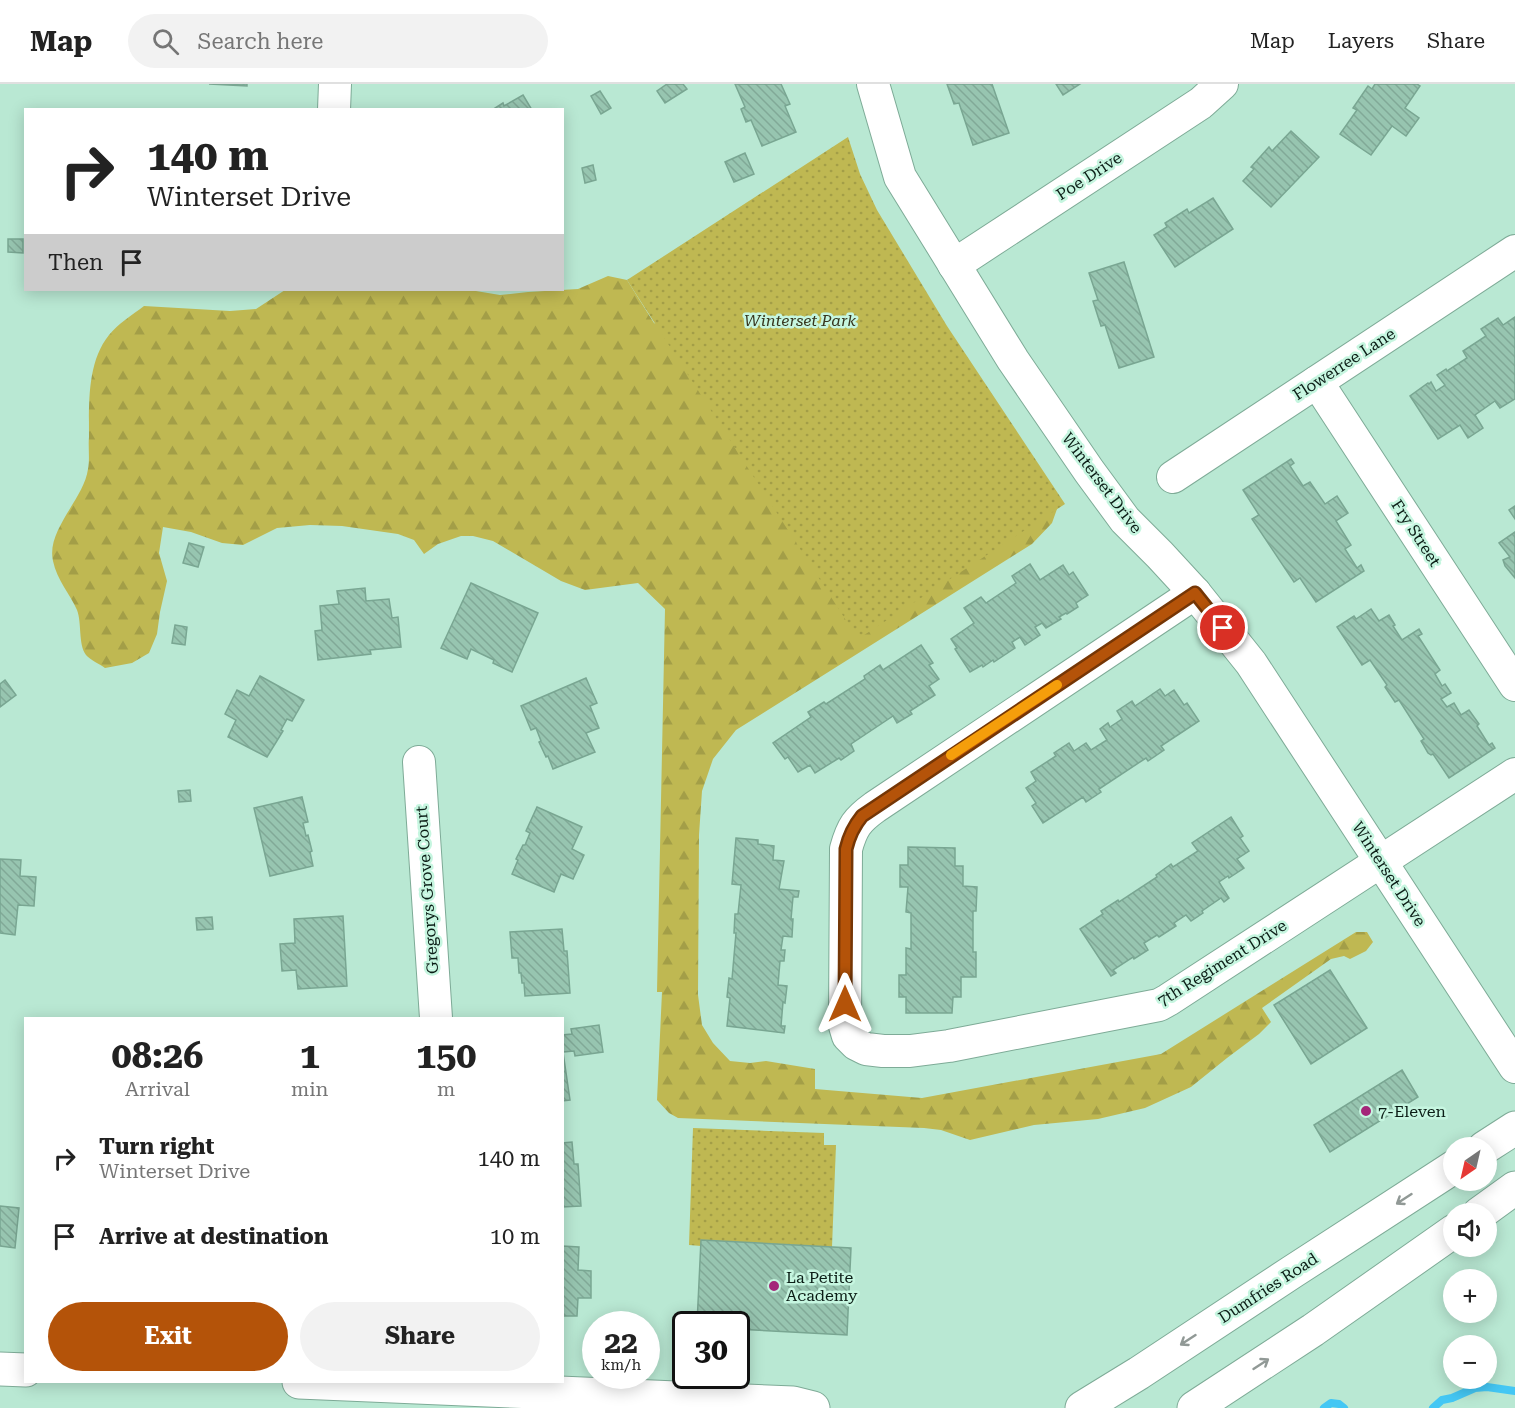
<!DOCTYPE html>
<html lang="en">
<head>
<meta charset="utf-8">
<style>
  :root { --surface:#fff; --page:#f2f2f2; --text:#222; --muted:#767676; --line:#e0e0e0; --accent:#b45309 }
  body { margin:0; font-family:"Roboto Serif",serif; background:var(--page); color:var(--text); height:100vh; display:flex; flex-direction:column; font-size:22px; white-space:nowrap }
  * { box-sizing:border-box; margin:0 }
  p { font-size:20px; color:var(--muted) }
  .icon { flex:none; width:33px; height:33px; fill:none; stroke:currentColor; stroke-width:2; stroke-linecap:round; stroke-linejoin:round }
  .map { position:relative; flex:1; overflow:hidden }
  .sheet { position:absolute; left:24px; top:933px; width:540px; height:366px; display:flex; flex-direction:column; background:var(--surface); border-radius:0px; box-shadow:0 3px 15px #0003 }
  .sheet>* { flex:none }
  .top-card { position:absolute; left:24px; top:24px; width:540px; height:183px; border-radius:0px; box-shadow:0 3px 15px #0003; background:#fff; color:var(--text); overflow:hidden }
  .needle { width:39px; rotate:214deg }
  .buttons { position:absolute; left:1443px; top:1053px; display:grid; gap:12px }
  .buttons a { display:grid; place-items:center; width:54px; height:54px; border-radius:50%; background:var(--surface); box-shadow:0 3px 15px #0003; font-size:30px }
  .speed { position:absolute; left:582px; top:1227px; display:flex; gap:12px; font-size:30px; font-weight:700; text-align:center }
  .speed>* { display:grid; place-content:center; width:78px; height:78px; border-radius:50%; background:var(--surface); box-shadow:0 3px 15px #0003; line-height:1 }
  .speed small { font-size:15px; font-weight:400 }
  .speed .limit { border:3px solid #111; border-radius:9px; background:#fff; color:#111 }
  .pin { position:absolute; display:grid; place-items:center; width:51px; height:51px; color:#fff; margin:-26px; border:3px solid #fff; border-radius:50%; box-shadow:0 2px 6px #0007 }
  .me { position:absolute; width:66px; margin:-33px; rotate:0deg; stroke-linejoin:round; filter:drop-shadow(0 0 4px #0008) }
  .turn { display:flex; align-items:center; gap:21px; height:126px; padding:0 24px; font-size:27px }
  .turn .icon { width:78px; height:78px; stroke-width:2.5 }
  .turn b { display:block; font-size:42px; line-height:51px }
  .then { display:flex; align-items:center; height:57px; padding:0 24px; background:#0003; gap:12px; font-size:22px }
  .eta { display:flex; justify-content:space-evenly; align-items:center; height:102px; text-align:center }
  .eta b { font-size:36px; font-weight:700; line-height:42px }
  .action { display:flex; gap:12px; margin-top:auto; padding:12px 24px }
  .action a { flex:1; height:69px; border-radius:36px; background:var(--accent); color:#fff; font-size:24px; font-weight:700; line-height:69px; text-align:center }
  .action a+a { background:var(--page); color:var(--text) }
  ul { padding:0; list-style:none }
  li { display:flex; align-items:center; gap:18px; height:78px; padding:0 24px }
  li div { flex:1 }
  li b { display:block; font-size:22px }
  li em { font-style:normal }
  header { display:flex; align-items:center; gap:36px; box-sizing:border-box; height:84px; padding:0 30px; background:var(--surface); border-bottom:2px solid var(--line) }
  header strong { font-size:28px }
  nav { display:flex; gap:33px; margin-inline-start:auto; font-size:21px }
  .search { width:420px; height:54px; background:var(--page); display:flex; align-items:center; gap:15px; box-sizing:border-box; padding:0 21px; border-radius:33px; color:var(--muted); font-size:22px }
  .map>svg:first-child { display:block }
</style>
</head>
<body>
<header>
<strong>Map</strong>
<div class="search"><svg class="icon" aria-label="search" viewBox="0 0 24 24"><circle cx="10" cy="10" r="6"/><path d="M15 15l6 6"/></svg>Search here</div>
<nav><a>Map</a><a>Layers</a><a>Share</a></nav>
</header>
<div class="map">
<svg width="1515" height="1324" viewBox="0 0 1515 1324">
  <defs>
    <pattern id="forest-firs" width="22" height="20" patternUnits="userSpaceOnUse" patternTransform="scale(1.5)"><rect width="22" height="20" fill="#bfb852"/><path d="M5 1l3.5 6h-7zM16 11l3.5 6h-7z" fill="#a39e47"/></pattern>
    <pattern id="park-dots" width="8" height="8" patternUnits="userSpaceOnUse" patternTransform="scale(1.5)"><rect width="8" height="8" fill="#bfb852"/><path d="M2 2h.1M6 6h.1" fill="none" stroke="#a39e47" stroke-width="1.8" stroke-linecap="round"/></pattern>
    <pattern id="building-back-hatch" width="6" height="6" patternUnits="userSpaceOnUse" patternTransform="scale(1.5)"><rect width="6" height="6" fill="#97c5b0"/><path d="M-1 5l2 2M0 0l6 6M5-1l2 2" fill="none" stroke="#81a997"/></pattern>
  </defs>
  <rect width="100%" height="100%" fill="#b9e8d3"/>
  <!-- forest -->
  <path fill="url(#forest-firs)" d="M608 192 627 196 654 239 1057 425 1052 439 1032 460 736 646 713 675 702 707 699 751 698 911 702 941 713 959 730 977 750 979 766 977 815 985V1005L922 1014 1161 970 1356 848H1367L1373 858 1366 867 1350 875 1344 872 1331 875 1262 924 1271 938 1259 950 1227 974 1191 1003 1145 1024 1098 1035 1034 1041 970 1056 941 1046 924 1044 678 1034 669 1029 657 1016 662 908H657L665 525 638 499 585 506 561 497 493 457 473 452H461L438 460 424 470 414 456 398 450 342 442 310 441 277 444 243 461 222 459 191 448 163 443 159 469 167 497 160 528 157 550 149 569 132 579 105 584C100 580 90 576 86 571 78 560 82 539 77 526 70 510 57 496 53 477 46 446 84 415 88 385 90 375 88 363 89 353 89 320 87 278 109 251 118 240 132 231 144 222L230 227 256 225 285 206H470L500 211 528 208 578 205Z"/>
  <!-- park -->
  <g fill="url(#park-dots)">
    <polygon points="848,53 860,90 877,126 947,242 1065,420 858,555 627,196"/>
    <polygon points="693,1044 824,1049 824,1061 836,1061 832,1163 702,1156 701,1162 689,1161"/>
  </g>
  <g fill="none" stroke-linecap="round" stroke-linejoin="round">
    <!-- stream -->
    <g stroke="#44c7f4" stroke-width="8">
      <polyline points="1324,1324 1331,1319 1339,1320 1344,1324"/>
      <polyline points="1433,1324 1442,1316 1452,1314 1475,1304 1487,1303 1515,1307"/>
    </g>
  </g>
  <!-- building -->
  <g fill="url(#building-back-hatch)" stroke="#79a692" stroke-width="1.5">
    <polygon points="209,0 247,0 247,2"/>
    <polygon points="667,0 683,0 687,5 665,19 657,7"/>
    <polygon points="735,0 781,0 790,20 785,22 796,48 762,62 751,36 746,38 741,25 745,23"/>
    <polygon points="947,0 992,0 1009,49 973,61 959,19 954,20"/>
    <polygon points="1056,0 1080,0 1063,11"/>
    <polygon points="1375,0 1417,0 1420,2 1405,24 1419,34 1406,52 1392,42 1371,71 1340,50 1357,26 1353,24 1368,2 1372,5"/>
    <polygon points="600,7 611,24 601,30 591,12"/>
    <polygon points="523,11 532,26 492,26 503,19 504,22"/>
    <polygon points="1291,47 1319,73 1271,123 1243,97 1254,85 1251,83 1269,63 1272,67"/>
    <polygon points="745,69 754,90 734,98 725,78"/>
    <polygon points="593,81 596,96 585,99 582,84"/>
    <polygon points="1213,114 1233,145 1175,183 1154,151 1167,143 1165,139 1187,125 1189,129"/>
    <polygon points="8,155 23,155 23,169 8,168"/>
    <polygon points="1124,178 1154,273 1119,284 1105,241 1101,242 1093,217 1098,216 1089,189"/>
    <polygon points="1515,233 1515,315 1500,324 1495,317 1475,331 1483,344 1468,354 1460,341 1438,355 1410,312 1428,299 1429,300 1431,298 1436,307 1445,301 1437,291 1446,285 1447,287 1467,274 1463,267 1486,252 1481,245 1498,234 1503,241"/>
    <polygon points="1291,375 1294,379 1290,382 1303,402 1310,398 1325,420 1337,412 1348,429 1336,437 1351,461 1345,465 1357,484 1361,481 1364,487 1316,518 1300,494 1294,498 1252,435 1259,431 1243,406"/>
    <polygon points="1515,422 1515,435 1509,426"/>
    <polygon points="1515,448 1515,494 1505,482 1503,476 1510,473 1499,459"/>
    <polygon points="189,459 204,463 198,483 183,479"/>
    <polygon points="1030,480 1040,496 1063,481 1069,491 1073,488 1088,511 1076,519 1078,523 1067,530 1066,529 1059,533 1061,535 1046,544 1042,539 1035,543 1040,551 1025,561 1020,553 1012,558 1015,564 994,578 993,576 983,583 982,581 970,588 955,565 957,564 951,555 974,539 964,524 981,513 986,519 1016,499 1012,492"/>
    <polygon points="471,499 538,529 512,588 493,579 494,576 471,565 467,575 441,564"/>
    <polygon points="365,504 366,517 389,515 392,534 398,533 401,563 370,566 371,570 318,576 315,547 322,546 320,522 339,520 337,507"/>
    <polygon points="1371,525 1379,537 1389,531 1395,541 1393,542 1402,556 1419,545 1422,550 1418,552 1440,586 1435,590 1442,602 1445,600 1451,609 1441,615 1447,623 1454,619 1461,631 1469,626 1479,640 1477,642 1489,661 1492,659 1495,664 1449,694 1433,670 1431,671 1428,669 1421,657 1424,655 1399,616 1395,618 1385,603 1387,601 1370,576 1362,581 1337,543 1354,532 1356,535"/>
    <polygon points="175,541 187,543 185,561 172,559"/>
    <polygon points="921,561 933,579 929,581 939,595 929,602 935,611 910,627 912,630 897,639 893,632 851,660 854,667 841,676 839,674 815,689 810,681 798,688 788,673 785,675 773,659 811,633 808,628 824,618 826,620 865,595 864,592 880,581 883,586"/>
    <polygon points="260,592 304,616 292,637 287,635 281,646 283,647 267,673 228,653 236,636 225,630 237,606 249,612"/>
    <polygon points="586,594 597,619 590,622 599,644 586,649 595,668 553,685 548,672 546,673 539,658 541,657 536,644 531,646 521,622"/>
    <polygon points="5,596 16,611 0,623 0,600"/>
    <polygon points="1160,605 1165,612 1174,606 1184,621 1187,619 1199,637 1161,662 1164,666 1148,677 1146,674 1099,705 1101,708 1086,718 1083,713 1043,739 1032,722 1036,719 1026,704 1036,697 1031,688 1056,672 1054,669 1069,659 1074,667 1086,659 1091,666 1107,656 1100,645 1108,639 1110,643 1122,635 1117,627 1132,617 1135,622"/>
    <polygon points="190,706 191,717 179,718 178,707"/>
    <polygon points="302,713 308,738 303,739 306,752 308,751 312,767 310,768 313,782 270,792 254,724"/>
    <polygon points="537,723 582,743 572,765 584,771 573,795 561,790 554,808 512,790 518,776 516,775 523,761 525,761 530,749 526,747"/>
    <polygon points="1231,733 1243,752 1240,754 1249,767 1237,775 1244,784 1229,794 1228,792 1219,798 1229,814 1224,818 1221,814 1202,827 1203,829 1191,837 1186,831 1174,839 1176,842 1159,853 1157,851 1144,859 1148,866 1134,875 1133,873 1113,886 1116,889 1111,892 1080,845 1103,830 1101,827 1118,816 1119,818 1157,793 1156,791 1171,780 1173,783 1198,767 1192,759"/>
    <polygon points="736,754 758,756 758,760 774,762 773,776 784,777 779,805 799,807 798,813 793,813 791,835 793,835 792,853 783,852 781,866 785,866 784,877 780,877 778,901 787,902 785,919 783,918 781,942 785,942 784,949 727,942 730,914 727,913 729,894 732,895 736,849 734,849 735,830 738,830 741,801 732,800"/>
    <polygon points="908,763 955,764 955,782 963,782 963,802 977,803 976,827 973,827 973,868 976,868 976,893 961,893 961,913 953,913 952,929 906,929 906,913 899,913 899,891 906,891 906,864 911,865 911,829 906,828 908,803 900,803 900,781 908,781"/>
    <polygon points="0,775 21,776 20,792 36,793 34,822 18,821 15,851 0,849"/>
    <polygon points="343,832 347,902 298,905 296,886 282,887 280,860 295,859 294,835"/>
    <polygon points="212,833 213,845 197,846 196,834"/>
    <polygon points="562,845 564,867 567,867 570,909 525,912 524,899 522,899 521,889 519,889 518,874 512,874 510,848"/>
    <polygon points="1330,886 1367,944 1311,980 1274,921"/>
    <polygon points="599,941 603,968 575,972 574,967 563,968 570,1016 562,1017 562,951 572,950 571,945"/>
    <polygon points="1402,986 1418,1013 1330,1068 1314,1041"/>
    <polygon points="572,1058 574,1080 578,1080 581,1122 562,1123 562,1059"/>
    <polygon points="0,1122 19,1124 15,1164 0,1162"/>
    <polygon points="701,1156 851,1164 847,1251 736,1245 736,1240 697,1240"/>
    <polygon points="562,1162 579,1163 578,1186 591,1187 591,1214 578,1214 577,1232 562,1232"/>
  </g>
  <g fill="none" stroke-linecap="round" stroke-linejoin="round">
    <defs>
      <g id="street">
        <polyline points="873,0 900,93 1013,276 1089,387 1125,436 1160,471 1195,509 1251,579 1515,983"/>
        <polyline points="334,26 335,0"/>
        <polyline points="954,181 1201,19 1222,0"/>
        <polyline points="1317,298 1515,601"/>
        <polyline points="1173,393 1515,167"/>
        <path d="M1195 509 875 723C857 736 852 743 846 765L845 942 848 952 856 960 866 965 883 967H910L949 962 1159 921 1168 916 1515 690"/>
        <polyline points="419,678 436,934"/>
      </g>
      <g id="secondary">
        <polyline points="0,1285 26,1286"/>
        <polyline points="299,1298 793,1319 813,1324"/>
      </g>
      <g id="primary">
        <polyline points="1484,1064 1515,1044"/>
        <polyline points="1479,1130 1515,1104"/>
        <polyline points="1082,1324 1139,1289 1292,1188 1454,1083"/>
        <polyline points="1194,1324 1313,1246 1454,1147"/>
      </g>
    </defs>
    <!-- street casing -->
    <use href="#street" stroke="#7eab97" stroke-width="34"/>
    <!-- secondary casing -->
    <use href="#secondary" stroke="#7eab97" stroke-width="35"/>
    <!-- primary casing -->
    <use href="#primary" stroke="#7eab97" stroke-width="35"/>
    <!-- street -->
    <use href="#street" stroke="#fff" stroke-width="32"/>
    <!-- secondary -->
    <use href="#secondary" stroke="#fff" stroke-width="33"/>
    <!-- primary -->
    <use href="#primary" stroke="#fff" stroke-width="33"/>
  </g>
  <!-- one-way arrows -->
  <defs><path id="oneway-shaft" d="M-6 0H5M1.5-3L5.5 0L1.5 3" fill="none" stroke-width="1.6" stroke-linecap="round" stroke-linejoin="round" transform="scale(1.5)"/></defs>
  <g stroke="#919996">
    <use href="#oneway-shaft" transform="translate(1404 1115) rotate(147)"/>
    <use href="#oneway-shaft" transform="translate(1188 1256) rotate(147)"/>
    <use href="#oneway-shaft" transform="translate(1261 1280) rotate(-33)"/>
  </g>
  <g fill="none" stroke-linecap="round" stroke-linejoin="round">
    <defs>
      <path id="route" d="M845 920 846 765C849 752 853 743 862 732L1195 509 1223 544"/>
    </defs>
    <!-- route casing -->
    <use href="#route" stroke="#753606" stroke-width="15"/>
    <!-- route -->
    <use href="#route" stroke="#b45309" stroke-width="10"/>
    <!-- slow -->
    <polyline stroke="#f59e0b" stroke-width="10" points="951,671 1057,601"/>
  </g>
  <!-- markers -->
  <g fill="#a42679" stroke="#c6f6e0" stroke-width="2">
    <circle cx="1366" cy="1027" r="6"/>
    <circle cx="774" cy="1202" r="6"/>
  </g>
  <g text-anchor="middle" dominant-baseline="central" stroke-width="5" stroke-linejoin="round" paint-order="stroke">
    <!-- street labels -->
    <g font-size="16" fill="#0b1d16" stroke="#c6f6e0">
      <text transform="translate(1089 92) rotate(-33)">Poe Drive</text>
      <text transform="translate(1344 280) rotate(-33)">Flowerree Lane</text>
      <text transform="translate(1102 399) rotate(53)">Winterset Drive</text>
      <text transform="translate(1416 449) rotate(57)">Fry Street</text>
      <text transform="translate(1389 790) rotate(57)">Winterset Drive</text>
      <text transform="translate(427 806) rotate(-94)">Gregorys Grove Court</text>
      <text transform="translate(1222 879) rotate(-32)">7th Regiment Drive</text>
      <text transform="translate(1268 1204) rotate(-33)">Dumfries Road</text>
    </g>
    <!-- park labels -->
    <g font-size="16" font-style="italic" fill="#37361e" stroke="#c6f6e0">
      <text x="800" y="236">Winterset Park</text>
    </g>
    <!-- poi labels -->
    <g font-size="16" fill="#0b1d16" stroke="#c6f6e0" text-anchor="start">
      <text x="1378" y="1027">7-Eleven</text>
      <text x="786" y="1193">La Petite<tspan x="786" dy="18">Academy</tspan></text>
    </g>
  </g>
</svg>
<div class="buttons">
<a><svg class="needle" viewBox="-14 -14 28 28"><path d="M0-13l5 13h-10z" fill="#e53935"/><path d="M0 13l5-13h-10z" fill="#767676"/></svg></a>
<a><svg class="icon" aria-label="sound" viewBox="0 0 24 24"><path d="M4 9h4l5-4v14l-5-4H4zM17 9q2 3 0 6"/></svg></a>
<a>+</a>
<a>−</a>
</div>
<div class="speed"><div>22<small>km/h</small></div><div class="limit">30</div></div>
<div class="pin" style="left:1223px;top:544px;background:#d93025"><svg class="icon" aria-label="arrive" viewBox="0 0 24 24"><path d="M6 21V4h12l-3 4 3 4H6"/></svg></div>
<svg class="me" style="left:845px;top:920px" viewBox="-20 -20 40 40"><path d="M0-17L14 15 0 8-14 15z" fill="#b45309" stroke="#fff" stroke-width="4"/></svg>
<div class="top-card">
<div class="turn"><svg class="icon" aria-label="right" viewBox="0 0 24 24"><path d="M7 20v-9h11M14 6l5 5-5 5"/></svg><div><b>140 m</b>Winterset Drive</div></div>
<div class="then">Then<svg class="icon" aria-label="arrive" viewBox="0 0 24 24"><path d="M6 21V4h12l-3 4 3 4H6"/></svg></div>
</div>
<section class="sheet">
<div class="eta">
<div><b>08:26</b><p>Arrival</p></div>
<div><b>1</b><p>min</p></div>
<div><b>150</b><p>m</p></div>
</div>
<ul>
<li><svg class="icon" aria-label="right" viewBox="0 0 24 24"><path d="M7 20v-9h11M14 6l5 5-5 5"/></svg><div><b>Turn right</b><p>Winterset Drive</p></div><em>140 m</em></li>
<li><svg class="icon" aria-label="arrive" viewBox="0 0 24 24"><path d="M6 21V4h12l-3 4 3 4H6"/></svg><div><b>Arrive at destination</b></div><em>10 m</em></li>
</ul>
<div class="action"><a>Exit</a><a>Share</a></div>
</section>
</div>
</body>
</html>
